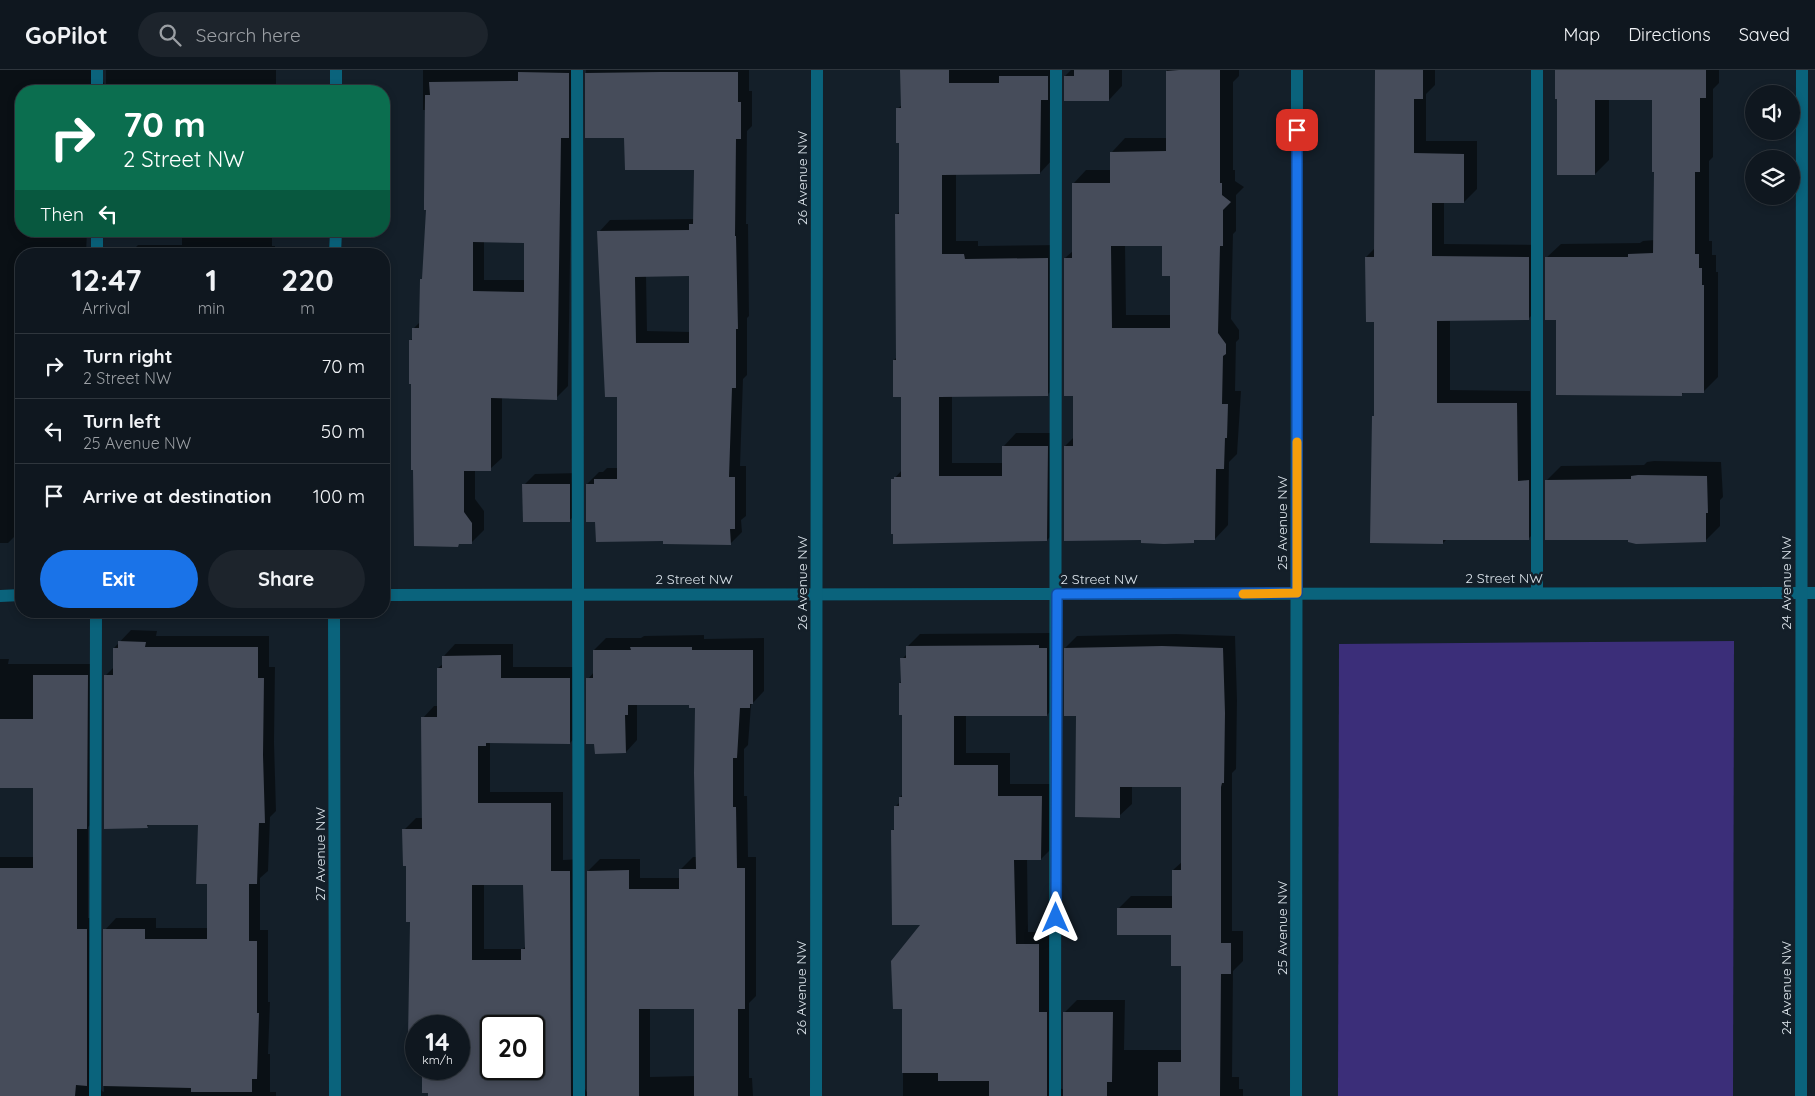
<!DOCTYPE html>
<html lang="en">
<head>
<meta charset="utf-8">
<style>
  :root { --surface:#0f171f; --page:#1d242c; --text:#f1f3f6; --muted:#9b9fa4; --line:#2f363d; --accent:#1a73e8 }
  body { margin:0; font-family:Quicksand,sans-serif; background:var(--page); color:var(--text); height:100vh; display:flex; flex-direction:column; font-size:19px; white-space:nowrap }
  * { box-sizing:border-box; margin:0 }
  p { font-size:16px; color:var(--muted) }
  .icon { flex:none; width:28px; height:28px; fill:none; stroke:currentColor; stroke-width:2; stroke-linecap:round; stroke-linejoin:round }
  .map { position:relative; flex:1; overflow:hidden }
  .sheet { position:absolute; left:15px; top:178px; width:375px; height:370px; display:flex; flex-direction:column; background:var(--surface); border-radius:20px; box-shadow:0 2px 8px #0003,0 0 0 1px var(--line) }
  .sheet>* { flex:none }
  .hud { position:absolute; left:15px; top:15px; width:375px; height:152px; border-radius:20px; box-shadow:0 2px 8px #0003,0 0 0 1px var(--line); background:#0b6e4f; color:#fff; overflow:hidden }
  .buttons { position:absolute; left:1745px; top:15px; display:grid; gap:10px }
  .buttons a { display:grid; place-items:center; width:55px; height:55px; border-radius:50%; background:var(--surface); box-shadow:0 2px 8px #0003,0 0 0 1px var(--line); font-size:25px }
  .speed { position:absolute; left:405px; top:945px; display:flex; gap:10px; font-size:25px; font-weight:700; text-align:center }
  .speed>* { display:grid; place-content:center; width:65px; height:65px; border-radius:50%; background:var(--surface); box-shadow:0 2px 8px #0003,0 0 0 1px var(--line); line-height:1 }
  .speed small { font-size:12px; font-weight:400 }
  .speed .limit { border:2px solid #111; border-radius:8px; background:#fff; color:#111 }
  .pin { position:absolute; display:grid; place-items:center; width:42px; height:42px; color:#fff; margin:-21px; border-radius:10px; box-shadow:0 2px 8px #0006 }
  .me { position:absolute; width:55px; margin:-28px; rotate:0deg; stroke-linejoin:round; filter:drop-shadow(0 0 4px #0008) }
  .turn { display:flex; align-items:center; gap:18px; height:105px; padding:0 25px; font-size:22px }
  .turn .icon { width:65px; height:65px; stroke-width:2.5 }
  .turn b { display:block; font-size:35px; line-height:42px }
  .then { display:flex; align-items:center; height:48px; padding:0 25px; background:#0003; gap:10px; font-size:19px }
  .eta { display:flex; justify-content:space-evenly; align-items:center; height:85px; text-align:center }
  .eta b { font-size:30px; font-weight:700; line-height:35px }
  .button { display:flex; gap:10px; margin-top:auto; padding:10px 25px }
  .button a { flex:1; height:58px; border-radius:30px; background:var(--accent); color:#fff; font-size:20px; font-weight:700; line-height:58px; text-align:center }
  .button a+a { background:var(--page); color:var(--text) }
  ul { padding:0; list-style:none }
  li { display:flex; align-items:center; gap:15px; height:65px; padding:0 25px; border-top:1px solid var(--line) }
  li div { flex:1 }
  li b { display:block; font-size:19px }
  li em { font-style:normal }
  header { display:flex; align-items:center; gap:30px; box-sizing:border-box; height:70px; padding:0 25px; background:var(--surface); border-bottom:1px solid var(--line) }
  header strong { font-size:24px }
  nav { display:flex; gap:28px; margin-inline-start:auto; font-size:18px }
  .search { width:350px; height:45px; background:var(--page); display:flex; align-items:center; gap:12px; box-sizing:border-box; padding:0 18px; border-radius:28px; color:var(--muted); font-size:19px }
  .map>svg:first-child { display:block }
</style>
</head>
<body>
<header>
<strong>GoPilot</strong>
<div class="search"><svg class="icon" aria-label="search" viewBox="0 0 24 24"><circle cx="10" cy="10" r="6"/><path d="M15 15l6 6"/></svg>Search here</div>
<nav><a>Map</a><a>Directions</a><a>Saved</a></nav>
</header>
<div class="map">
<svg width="1815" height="1026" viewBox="0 0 1815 1026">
  <rect width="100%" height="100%" fill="#141f29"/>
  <!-- green -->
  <polygon fill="#3b2e79" points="1734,571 1733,1026 1338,1026 1339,574"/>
  <!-- shadow -->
  <g fill="#0007" fill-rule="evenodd">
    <polygon points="0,0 102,0 101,8 106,17 106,0 276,0 276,21 21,21 21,161 87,161 86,184 21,184 21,466 15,466 8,473 0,473"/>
    <path d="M423 0H580L572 62 568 316 556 328 502 327V388L490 399H475V429L484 441V460L472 472H461L458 475 411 270 413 268V259L421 251 427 139 426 40H423ZM484 171 525 172V210H484Z"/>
    <path d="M586 0H749V21H752V56L747 61 746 154H748L749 246 747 248V305L743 309 740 396H746V446L741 450 742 462 730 474 665 470 596 451 587 414 599 402H603L607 398H618V326L599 162 610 150 695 149 696 99 625 66H587ZM646 205H690V262L647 261Z"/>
    <polygon points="901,0 1061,0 1053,89 1040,103 956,104 956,171 978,171 978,176 1061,175 1061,311 1047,325 952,326 952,393 1003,393 1003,377 1016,363 1061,363 1060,457 1047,470 893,410 902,400 902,326 894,290 897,287 896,145 901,140 901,71 897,39 902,35"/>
    <polygon points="1071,0 1122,0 1122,16 1109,30 1065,6"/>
    <path d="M1167 0H1239V6L1233 12V100H1235V111L1244 117 1236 125V161L1233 164 1231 249 1239 260V269L1236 272 1235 321H1241L1237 384 1229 392 1228 455 1215 469H1196L1193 471 1142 469 1065 376 1074 367V325L1065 188 1073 181V114L1086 100H1112V82L1125 68H1167ZM1125 174H1164L1172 204V245H1126Z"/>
    <polygon points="1375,0 1435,0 1435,15 1426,24 1426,71 1477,71 1477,119 1464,132 1444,132 1444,174 1541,175 1541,236 1528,249 1450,250 1450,320 1530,321 1531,398 1541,398 1541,456 1528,469 1447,469 1443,473 1373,347 1375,345 1375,251 1366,187 1375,178"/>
    <polygon points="1556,0 1719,0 1719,13 1713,19 1713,87 1709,91 1709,171 1712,171 1712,185 1716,185 1716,202 1718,202 1718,307 1704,321 1685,321 1681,325 1557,249 1546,188 1561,174 1640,173 1643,171 1655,170 1656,101 1653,29 1609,29 1609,90 1595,104 1558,28"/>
    <polygon points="182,161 272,161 272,176 275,176 275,184 129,184 138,175 182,175"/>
    <polygon points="1654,391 1721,392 1723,427 1720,430 1720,456 1705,471 1630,469 1546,411 1561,396 1644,395 1647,392"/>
    <polygon points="580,403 580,440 569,451 524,415 535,404"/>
    <polygon points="131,560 157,561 156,566 269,566 269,597 275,597 274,672 276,741 270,747 268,801 260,808 260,860 268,860 268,932 270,932 268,984 270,984 270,1022 276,1022 276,1026 0,1026 0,787 35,787 35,717 0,717 0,589 9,589 8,594 99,594 99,746 88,757 88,848 98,848 98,1014 102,1021 104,1022 105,860 116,848 156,848 156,858 208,858 208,813 199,754 150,754 147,757 105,606 114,597 114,578"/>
    <polygon points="1051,563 1059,632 1047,645 966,645 966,683 1010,683 1010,714 1054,714 1053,777 1041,789 1027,789 1028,862 1051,862 1060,1018 1064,1020 1064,943 1077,930 1125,930 1124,980 1182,980 1182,895 1172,864 1118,839 1131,826 1173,826 1173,800 1183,791 1183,716 1132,716 1132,734 1119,746 1077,645 1065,578 1077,566 1176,564 1235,566 1237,630 1236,699 1232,703 1232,861 1243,861 1243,891 1233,901 1232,1007 1239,1007 1239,1019 1243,1019 1243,1026 903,1026 903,937 922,854 892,761 895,758 895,737 900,732 900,727 903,724 903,643 900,613 902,611 902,589 908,583 908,576 920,564"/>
    <path d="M704 565V569L764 568V621L751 635 748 675 744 679V726H747L748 787H756V926L749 933V1008H752L753 1026H429V1022H423V999H459V956H416V967H410L411 851 404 760 416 748H423V648L434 636H438V598L444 593V586L455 574H513V597H581V661L570 673 490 672V722H563V790L582 789V1014L588 1024V801L600 789H640V808H681V799L693 787H697L696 637 690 634H637V670L626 682 588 609 594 602V580L606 568H641L644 566ZM484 814H524L526 876 523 879H484ZM650 938H695V1006L650 1007ZM491 956H534V999H491Z"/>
  </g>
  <!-- building -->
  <g fill="#464c5a" fill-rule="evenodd">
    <polygon points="900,0 949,0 949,13 999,13 999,6 1048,6 1048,30 1041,30 1040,104 942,105 942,184 964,184 965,189 1048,188 1048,326 939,327 939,406 1002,406 1002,376 1048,376 1047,471 893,474 893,464 891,464 891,409 894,409 894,407 901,407 901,327 893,327 893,290 896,290 895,144 899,144 899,73 896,73 896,38 901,38"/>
    <polygon points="1074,0 1109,0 1109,31 1064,31 1064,6 1074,6"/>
    <path d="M1179 0H1220V113H1222V125L1231 132 1223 140V176H1220L1218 263 1226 274V284L1223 286 1222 334H1228L1227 368H1225L1224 399H1216L1215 470H1194V473L1164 474 1141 473V470L1064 471V376H1073V326H1064V188H1072V113H1110V82L1166 81V1ZM1111 176H1162V206H1170V258H1112Z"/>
    <polygon points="1375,0 1423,0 1423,29 1414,29 1414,83 1464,84 1464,133 1432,133 1432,186 1529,187 1529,250 1437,251 1437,333 1517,333 1518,411 1529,410 1529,470 1443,470 1443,474 1370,473 1372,346 1374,346 1374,252 1366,252 1365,187 1374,187"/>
    <polygon points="1555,0 1706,0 1706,28 1700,28 1700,102 1695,102 1695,184 1699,184 1699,198 1702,198 1702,215 1704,215 1704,323 1682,323 1682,326 1556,325 1556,250 1545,250 1545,187 1628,187 1628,184 1653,183 1654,102 1652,102 1652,30 1595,30 1595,105 1557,105 1557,29 1555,29"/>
    <path d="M518 2 569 3V68H561L557 330 491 328V401H464V442L472 453V474H459L458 477 414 476 413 400H411V314H409V270H412V258H419L420 209H422L426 140H424V130L425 25H430L429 12 518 11ZM473 172 524 173V222L473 221Z"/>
    <path d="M660 2H738V32H741V69H736L735 166H736L738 259H736V318H732L729 407H735V459H730L731 475 663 474V471L596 472 595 452H586V414H594V409H617V327H605L597 161 689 160V154H693L694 100H625L624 68H585V3ZM689 206V273H636L635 207Z"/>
    <polygon points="1638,405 1707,406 1708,443 1706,443 1706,472 1636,474 1628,472 1628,470 1545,470 1545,410 1631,409 1631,406"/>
    <polygon points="522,414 570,414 570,452 523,452"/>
    <polygon points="118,571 146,572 145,577 258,577 258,608 264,608 263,685 265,753 259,753 257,814 249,814 249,871 257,871 257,943 259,943 257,1009 252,1009 252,1022 191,1022 191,1018 103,1016 103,859 145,859 145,869 207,869 207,814 196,814 198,755 147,755 148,758 104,759 104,605 113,605 113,578 118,578"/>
    <polygon points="1039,575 1039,578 1047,578 1047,646 954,646 954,695 998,695 998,726 1042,726 1041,790 1014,790 1016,874 1039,874 1039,942 1047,942 1047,1026 989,1026 989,1011 938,1011 938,1003 902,1003 902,939 893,939 891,891 920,855 892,855 891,760 894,760 894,736 899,736 899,727 902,727 902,645 899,645 899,613 901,613 900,588 906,588 906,576"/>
    <polygon points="1162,576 1223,578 1225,643 1224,713 1222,713 1221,717 1221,873 1231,873 1231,904 1221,904 1220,1026 1158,1026 1158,992 1181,992 1181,896 1171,896 1171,865 1117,865 1117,838 1172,838 1172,800 1181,800 1181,717 1120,717 1120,748 1075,747 1076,646 1064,646 1064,578"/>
    <polygon points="630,577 692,577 692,580 753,580 753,634 750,634 750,638 740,638 737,688 733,688 733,737 736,737 737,798 745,798 745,939 738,939 738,1026 694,1026 694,939 639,939 639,1026 587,1026 587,801 629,800 629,819 679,819 679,799 696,799 694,703 695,638 689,638 689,635 628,635 628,645 625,645 626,683 595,684 594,674 586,674 586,608 593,608 593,580 631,580"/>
    <path d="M501 585V608H570V674L486 673V676H478V733H551V801H570L571 1026H428V1023H422V999H459V956H416V968H408L410 852H406V796H403L402 759H422L421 647H437V598H442V586ZM472 815H523L525 879H521V890H472ZM491 956H534V999H491Z"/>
    <polygon points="33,605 88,605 87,759 77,759 77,859 87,859 87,1016 76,1015 75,1026 0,1026 0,798 33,798 33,718 0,718 0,649 33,649"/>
    <polygon points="1063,942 1113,942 1112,1012 1107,1012 1107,1026 1063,1026"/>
  </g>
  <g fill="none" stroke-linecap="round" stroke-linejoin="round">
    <!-- service -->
    <g stroke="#0a637c" stroke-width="12">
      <polyline points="577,0 579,1026"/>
      <polyline points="1537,0 1537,523"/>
      <polyline points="97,21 97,0"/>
      <polyline points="97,184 97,161"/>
      <polyline points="95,1026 96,541"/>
      <polyline points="1055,1026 1056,0"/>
    </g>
    <!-- minor -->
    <g stroke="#0a637c" stroke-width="12">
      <polyline points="336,21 336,0"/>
      <polyline points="335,184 336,161"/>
      <polyline points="384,525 1815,523"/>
      <polyline points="0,526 21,525"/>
      <polyline points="334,541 335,1026"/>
      <polyline points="816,1026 817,0"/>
      <polyline points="1296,1026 1297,0"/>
      <polyline points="1801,1026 1802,0"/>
    </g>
  </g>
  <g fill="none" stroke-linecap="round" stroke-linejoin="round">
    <defs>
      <polyline id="route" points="1056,848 1057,524 1297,523 1297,60"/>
    </defs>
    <!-- route casing -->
    <use href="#route" stroke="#114b97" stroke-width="12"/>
    <!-- route -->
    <use href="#route" stroke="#1a73e8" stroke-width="9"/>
    <!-- slow -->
    <polyline stroke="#f59e0b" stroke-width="9" points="1243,524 1297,523 1297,372"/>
  </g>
  <g text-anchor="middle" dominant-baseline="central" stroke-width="5" stroke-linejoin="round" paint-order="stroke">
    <!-- street labels -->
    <g font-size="14" fill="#dce4eb" stroke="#141f29">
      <text transform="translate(802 108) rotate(-90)">26 Avenue NW</text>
      <text transform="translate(1282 453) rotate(-90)">25 Avenue NW</text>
      <text x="1504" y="508">2 Street NW</text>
      <text x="694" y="509">2 Street NW</text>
      <text x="1099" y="509">2 Street NW</text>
      <text transform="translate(802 513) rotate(-90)">26 Avenue NW</text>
      <text transform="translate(1786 513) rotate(-90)">24 Avenue NW</text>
      <text transform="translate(320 784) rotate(-90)">27 Avenue NW</text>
      <text transform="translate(1282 858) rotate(-90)">25 Avenue NW</text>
      <text transform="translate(801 918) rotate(-90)">26 Avenue NW</text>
      <text transform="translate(1786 918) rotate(-90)">24 Avenue NW</text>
    </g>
  </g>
</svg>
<div class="buttons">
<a><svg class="icon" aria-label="sound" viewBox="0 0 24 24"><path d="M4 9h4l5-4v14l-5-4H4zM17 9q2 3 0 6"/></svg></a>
<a><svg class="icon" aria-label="layers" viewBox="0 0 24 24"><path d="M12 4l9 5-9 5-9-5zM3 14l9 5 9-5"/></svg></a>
</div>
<div class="speed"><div>14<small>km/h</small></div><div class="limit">20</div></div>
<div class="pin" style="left:1297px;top:60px;background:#d93025"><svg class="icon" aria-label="arrive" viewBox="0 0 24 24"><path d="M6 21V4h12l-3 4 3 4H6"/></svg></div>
<svg class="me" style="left:1056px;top:848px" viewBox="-20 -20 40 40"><path d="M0-17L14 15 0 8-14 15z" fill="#1a73e8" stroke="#fff" stroke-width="4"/></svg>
<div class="hud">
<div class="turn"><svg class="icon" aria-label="right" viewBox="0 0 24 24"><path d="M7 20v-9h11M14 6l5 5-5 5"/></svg><div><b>70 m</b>2 Street NW</div></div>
<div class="then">Then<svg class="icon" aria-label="left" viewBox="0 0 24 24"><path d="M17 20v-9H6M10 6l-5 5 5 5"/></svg></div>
</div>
<section class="sheet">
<div class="eta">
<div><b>12:47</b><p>Arrival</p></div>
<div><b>1</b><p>min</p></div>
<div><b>220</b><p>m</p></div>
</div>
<ul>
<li><svg class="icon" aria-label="right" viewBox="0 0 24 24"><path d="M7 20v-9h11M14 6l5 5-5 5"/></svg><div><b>Turn right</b><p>2 Street NW</p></div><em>70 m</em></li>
<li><svg class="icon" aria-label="left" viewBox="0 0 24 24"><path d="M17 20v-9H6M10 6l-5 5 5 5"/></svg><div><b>Turn left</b><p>25 Avenue NW</p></div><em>50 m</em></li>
<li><svg class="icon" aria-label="arrive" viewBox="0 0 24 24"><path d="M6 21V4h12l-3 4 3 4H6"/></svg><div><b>Arrive at destination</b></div><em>100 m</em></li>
</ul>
<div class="button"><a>Exit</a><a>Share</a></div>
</section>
</div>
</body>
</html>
